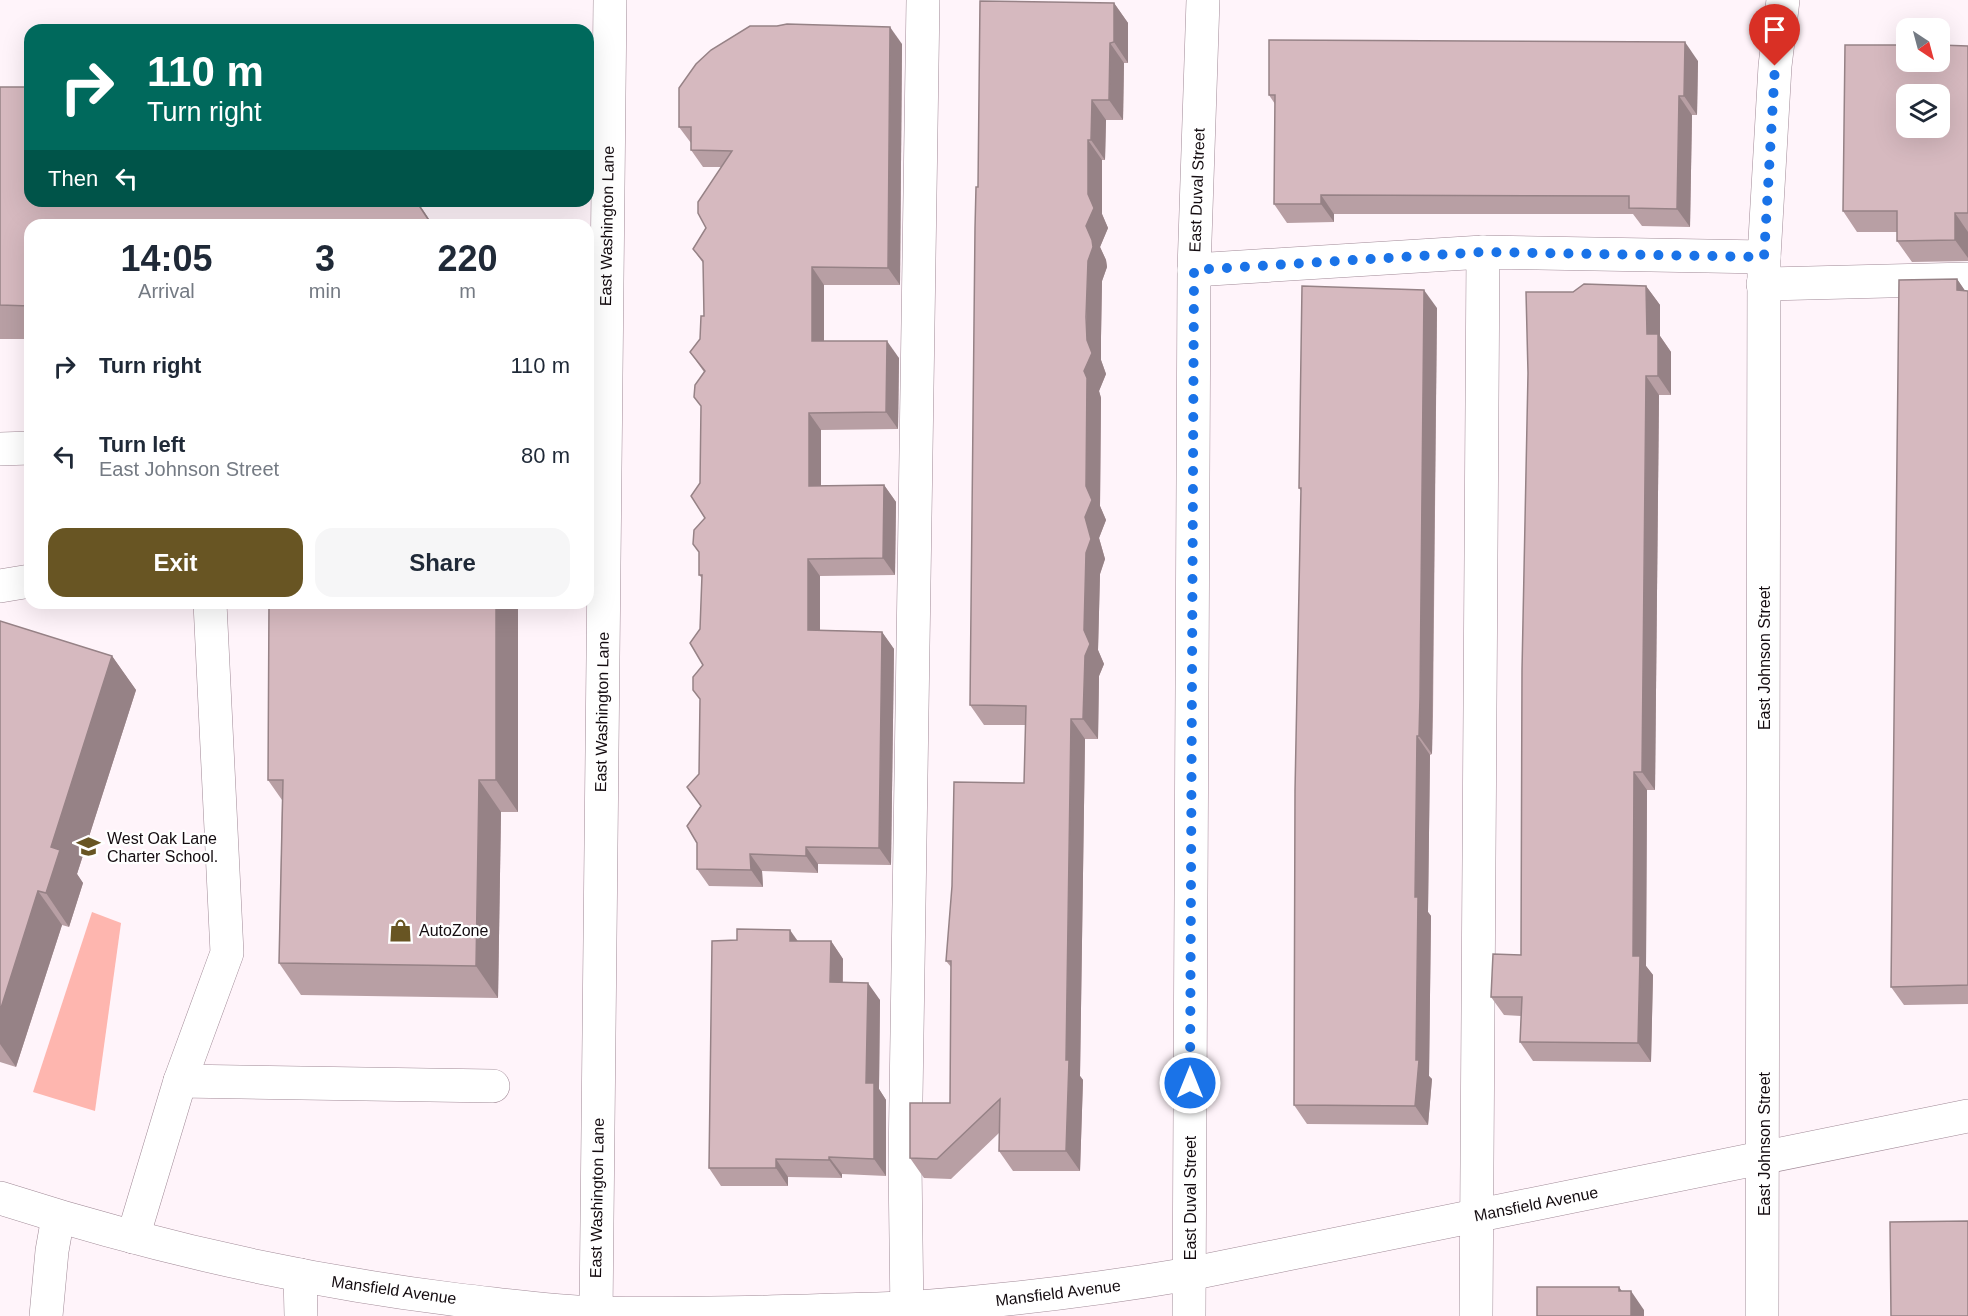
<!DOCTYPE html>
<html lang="en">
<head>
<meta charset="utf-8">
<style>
  :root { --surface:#fff; --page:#f6f6f7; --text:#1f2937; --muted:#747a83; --accent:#685523 }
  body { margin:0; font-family:Arial,sans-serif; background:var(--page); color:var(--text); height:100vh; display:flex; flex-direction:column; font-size:22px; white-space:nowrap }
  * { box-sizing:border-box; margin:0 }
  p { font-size:20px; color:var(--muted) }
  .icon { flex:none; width:33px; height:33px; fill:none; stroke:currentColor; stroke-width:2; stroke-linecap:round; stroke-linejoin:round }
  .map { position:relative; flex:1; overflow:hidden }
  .details { position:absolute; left:24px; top:219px; width:570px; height:390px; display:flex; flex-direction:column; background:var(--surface); border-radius:18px; box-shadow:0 6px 24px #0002 }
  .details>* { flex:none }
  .top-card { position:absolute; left:24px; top:24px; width:570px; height:183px; border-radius:18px; box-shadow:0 6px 24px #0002; background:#00695c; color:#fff; overflow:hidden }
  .needle { width:39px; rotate:144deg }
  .buttons { position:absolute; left:1896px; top:18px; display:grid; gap:12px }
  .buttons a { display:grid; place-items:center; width:54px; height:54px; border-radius:12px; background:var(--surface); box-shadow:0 6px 24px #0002; font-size:30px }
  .pin { position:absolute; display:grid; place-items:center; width:51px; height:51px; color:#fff; margin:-62px -26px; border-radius:50% 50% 50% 0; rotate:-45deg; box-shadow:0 0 6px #0007 }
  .pin .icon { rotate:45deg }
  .me { position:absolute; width:66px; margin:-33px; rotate:0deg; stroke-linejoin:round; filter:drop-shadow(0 0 4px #0008) }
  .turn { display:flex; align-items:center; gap:21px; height:126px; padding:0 24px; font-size:27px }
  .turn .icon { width:78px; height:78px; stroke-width:2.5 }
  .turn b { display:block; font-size:42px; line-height:51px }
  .then { display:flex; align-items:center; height:57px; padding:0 24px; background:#0003; gap:12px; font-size:22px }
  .eta { display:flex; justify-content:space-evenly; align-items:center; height:102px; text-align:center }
  .eta b { font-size:36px; font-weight:600; line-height:42px }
  .action { display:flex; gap:12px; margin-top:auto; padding:12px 24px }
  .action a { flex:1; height:69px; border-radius:18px; background:var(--accent); color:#fff; font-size:24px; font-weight:600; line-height:69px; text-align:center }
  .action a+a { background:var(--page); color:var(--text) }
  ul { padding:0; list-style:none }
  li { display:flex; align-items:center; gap:18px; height:90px; padding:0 24px }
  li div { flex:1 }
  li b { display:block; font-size:22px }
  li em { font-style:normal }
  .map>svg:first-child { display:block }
</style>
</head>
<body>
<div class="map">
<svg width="1968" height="1316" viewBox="0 0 1968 1316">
  <rect width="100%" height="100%" fill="#fff4fa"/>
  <!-- green -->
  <polygon fill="#feb6af" points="92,912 121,923 95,1111 33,1092"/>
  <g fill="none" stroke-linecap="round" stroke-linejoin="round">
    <defs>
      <g id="minor">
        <polyline points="1194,270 1483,252"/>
        <polyline points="1763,284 1968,279"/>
        <polyline points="0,449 30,448"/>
        <polyline points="0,586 30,581"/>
        <polyline points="180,1081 227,953 210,603"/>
        <path d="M0 1198C149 1246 304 1281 459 1300 505 1305 552 1312 597 1313 700 1315 804 1311 907 1308 1002 1301 1096 1290 1189 1274L1968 1116"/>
        <polyline points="133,1237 180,1081 493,1086"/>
        <polyline points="300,1275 301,1316"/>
        <polyline points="46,1316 52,1251 58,1217"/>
        <polyline points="907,1316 905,1163 923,0"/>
        <polyline points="1189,1316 1194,270 1203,0"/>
        <polyline points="1476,1316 1483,252 1764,257"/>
        <polyline points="1762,1316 1764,257 1775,66 1783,0"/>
      </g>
      <polyline id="major" points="596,1316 610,0"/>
    </defs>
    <!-- minor casing -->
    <use href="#minor" stroke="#a18a97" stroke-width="34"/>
    <!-- major casing -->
    <use href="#major" stroke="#a18a97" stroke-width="34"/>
    <!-- minor -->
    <use href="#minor" stroke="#fff" stroke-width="33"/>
    <!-- major -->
    <use href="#major" stroke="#fff" stroke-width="33"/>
  </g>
  <!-- wall -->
  <g fill="#b89fa4">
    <polygon points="1114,3 1128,23 1128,63 1124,63 1123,120 1106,120 1105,160 1102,160 1102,214 1108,228 1100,247 1106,260 1107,267 1102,281 1101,337 1101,360 1106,374 1099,391 1101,398 1100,506 1106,520 1099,538 1105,559 1100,574 1098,650 1104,664 1099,676 1098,739 1085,739 1080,1076 1083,1080 1080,1171 1013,1171 999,1151 999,1133 951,1179 924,1178 910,1158 950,1103 951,967 946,961 1024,783 1026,725 984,725 970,705 978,187"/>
    <polygon points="902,44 900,285 824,285 824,341 899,358 898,429 821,430 821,486 884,485 896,502 895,575 820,576 820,630 882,632 894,649 891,865 818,864 818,873 762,871 763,887 709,886 697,869 701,807 699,774 703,665 700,629 702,578 699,575 705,518 700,483 704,372 690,352 700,339 704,316 703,263 693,249 706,228 721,167 703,167 691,150 691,143 679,127"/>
    <polygon points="1968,46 1968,261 1912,262 1897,241 1897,232 1857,232 1843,211"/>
    <polygon points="1698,61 1697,115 1692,115 1690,227 1642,226 1633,214 1334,214 1334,222 1287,223 1274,204 1275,104 1269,95"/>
    <polygon points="0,87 30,225 30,339 0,339"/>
    <polygon points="1957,279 1965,291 1968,291 1968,1004 1904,1005 1891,987"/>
    <polygon points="1646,286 1660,305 1660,336 1671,352 1671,395 1659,395 1655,790 1647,790 1646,966 1653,975 1651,1062 1533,1061 1520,1042 1521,1016 1504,1015 1491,997 1521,955 1573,292"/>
    <polygon points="1437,308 1433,716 1432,754 1430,755 1428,912 1431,916 1429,1076 1432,1079 1428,1125 1307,1124 1294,1105 1301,491 1299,488"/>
    <polygon points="269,603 518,603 518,812 501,812 498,998 301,995 279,963 282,800 268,780"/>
    <polygon points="0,621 112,656 136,690 77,874 83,883 69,927 62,925 16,1067 0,1062"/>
    <polygon points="798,941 831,941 843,959 843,982 880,1000 879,1089 886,1100 886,1176 842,1174 842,1178 788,1177 788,1186 721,1186 709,1168"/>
  </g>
  <!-- shaded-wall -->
  <g fill="#968286">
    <polygon points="1114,3 1128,23 1128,63 1114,42"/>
    <polygon points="890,27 902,44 900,285 888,268"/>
    <polygon points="1685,42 1698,61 1697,115 1684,96"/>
    <polygon points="1110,43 1124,63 1123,120 1109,100"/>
    <polygon points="1679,96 1692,115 1690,227 1677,209"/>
    <polygon points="1092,100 1106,120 1105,160 1091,140"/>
    <polygon points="1088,140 1102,160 1102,214 1108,228 1100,247 1106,260 1107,267 1102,281 1101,337 1101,360 1106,374 1099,391 1101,398 1100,506 1106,520 1099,538 1105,559 1100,574 1098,650 1104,664 1099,676 1098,739 1083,719 1085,517 1086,486 1084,371 1087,340 1086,226 1088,194"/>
    <polygon points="1321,195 1334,214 1334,222 1321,204"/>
    <polygon points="416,201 417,201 433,225 432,225"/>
    <polygon points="1955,213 1968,232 1968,258 1955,240"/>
    <polygon points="812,267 824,285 824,358 812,341"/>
    <polygon points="1957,279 1968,295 1957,290"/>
    <polygon points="1646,286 1660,305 1660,336 1671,352 1671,395 1658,376 1647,334"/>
    <polygon points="1424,290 1437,308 1432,754 1419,736"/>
    <polygon points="887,341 899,358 898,429 886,412"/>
    <polygon points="1646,376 1659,395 1655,790 1642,772"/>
    <polygon points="809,413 821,430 821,503 809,486"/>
    <polygon points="884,485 896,502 895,575 883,558"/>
    <polygon points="808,559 820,576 820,647 808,630"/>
    <polygon points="496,603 518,603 518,812 496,780"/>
    <polygon points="882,632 894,649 891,865 879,848"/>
    <polygon points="112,656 136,690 77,874 83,883 69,927 46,893 51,847"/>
    <polygon points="1071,719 1085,739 1080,1076 1083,1080 1080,1171 1066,1151 1066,1060"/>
    <polygon points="1417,736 1430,755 1428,912 1431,916 1429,1076 1432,1079 1428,1125 1415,1106 1416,1060 1415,897"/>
    <polygon points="1634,772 1647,790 1646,966 1653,975 1651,1062 1638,1043 1633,956"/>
    <polygon points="479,780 501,812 498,998 476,966"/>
    <polygon points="806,847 818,864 818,873 806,856"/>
    <polygon points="750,854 762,871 763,887 751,870"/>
    <polygon points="38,891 62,925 16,1067 0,1044 0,1011"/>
    <polygon points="790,930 802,947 790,941"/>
    <polygon points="831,941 843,959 842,1000 830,982"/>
    <polygon points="868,983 880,1000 879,1089 886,1100 886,1176 874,1159 866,1083"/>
    <polygon points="829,1157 842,1174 842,1178 829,1160"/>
    <polygon points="776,1159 788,1177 788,1186 776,1168"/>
    <polygon points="1619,1287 1631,1304 1631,1291 1644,1310 1644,1316 1631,1316 1619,1291"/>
  </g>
  <!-- building -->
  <g fill="#d6b9bf" stroke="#968286" stroke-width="1.5" fill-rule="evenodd">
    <polygon points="980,1 1114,3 1114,42 1110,43 1109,100 1092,100 1091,140 1088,140 1088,194 1094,208 1086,226 1092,240 1093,247 1088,261 1086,317 1087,340 1092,353 1084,371 1087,378 1086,486 1092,500 1085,517 1091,539 1086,553 1084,630 1090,644 1085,656 1083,719 1071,719 1066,1060 1069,1060 1066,1151 999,1151 1000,1099 937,1159 910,1158 910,1103 950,1103 951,961 946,961 952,886 954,782 1024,783 1026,706 970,705 975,228 976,187 978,187"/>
    <polygon points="787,24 890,27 888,268 812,267 812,341 887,341 886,412 809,413 809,486 884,485 883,558 808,559 808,630 882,632 879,848 806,847 806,856 750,854 751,870 697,869 697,843 687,826 701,806 687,787 699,774 700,699 693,690 693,677 703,665 690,643 700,629 702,575 699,575 699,552 693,544 694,530 705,518 691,496 700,483 701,406 694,397 695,385 705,371 690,352 700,339 701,316 704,316 703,261 693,249 706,228 698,213 698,202 732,151 691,150 691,127 679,127 679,88 696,64 711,50 750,26 777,26"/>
    <polygon points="1269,40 1685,42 1684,96 1679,96 1677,209 1629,208 1629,196 1321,195 1321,204 1274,204 1275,95 1269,95"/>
    <path d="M1845 45H1906V62H1940V45L1968 46V213H1955V240L1897 241V211H1843ZM1906 94H1940V128H1906Z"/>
    <polygon points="0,87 30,87 30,201 416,201 432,225 30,225 30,306 0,305"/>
    <polygon points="1957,279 1957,290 1968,291 1968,985 1891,987 1899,280"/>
    <polygon points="1584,284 1646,286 1647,334 1658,334 1658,376 1646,376 1642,772 1634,772 1633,956 1640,956 1638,1043 1520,1042 1522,997 1491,997 1493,954 1521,955 1522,670 1528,373 1526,292 1573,292"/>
    <polygon points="1302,286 1424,290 1420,697 1419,736 1417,736 1415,897 1418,897 1416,1060 1419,1060 1415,1106 1294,1105 1295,791 1301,488 1299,488"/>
    <polygon points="269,603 496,603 496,780 479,780 476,966 279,963 283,780 268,780"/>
    <polygon points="0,621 112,656 51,847 60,850 46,893 38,891 0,1011"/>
    <polygon points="737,929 790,930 790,941 831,941 830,982 868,983 866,1083 874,1083 874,1159 829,1157 829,1160 776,1159 776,1168 709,1168 712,941 737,940"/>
    <polygon points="1968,1221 1968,1316 1891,1316 1890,1222"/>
    <polygon points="1537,1287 1619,1287 1619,1291 1631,1291 1631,1316 1537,1316"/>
  </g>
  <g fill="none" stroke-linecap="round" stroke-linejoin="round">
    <!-- route -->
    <polyline stroke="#1a73e8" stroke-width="10" stroke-dasharray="0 18" points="1190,1083 1194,270 1483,252 1764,257 1775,66"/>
  </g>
  <!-- icons -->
  <defs>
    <symbol id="school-bare" viewBox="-9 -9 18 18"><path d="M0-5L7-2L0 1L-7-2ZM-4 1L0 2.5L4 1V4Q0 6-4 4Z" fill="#685523" stroke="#fff" stroke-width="2.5" paint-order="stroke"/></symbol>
    <symbol id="shop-bare" viewBox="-9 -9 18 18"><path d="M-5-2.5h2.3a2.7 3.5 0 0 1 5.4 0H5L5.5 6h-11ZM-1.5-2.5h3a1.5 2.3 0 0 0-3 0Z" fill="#685523" stroke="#fff" stroke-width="2.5" paint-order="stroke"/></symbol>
  </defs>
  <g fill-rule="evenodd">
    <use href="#school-bare" x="72" y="830" width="33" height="33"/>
    <use href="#shop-bare" x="384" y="914" width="33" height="33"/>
  </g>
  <g text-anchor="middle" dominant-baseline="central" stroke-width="4.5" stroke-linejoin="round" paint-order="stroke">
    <!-- street labels -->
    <g font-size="16" fill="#140c10" stroke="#fff">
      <text transform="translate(1197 190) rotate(-88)">East Duval Street</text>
      <text transform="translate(607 226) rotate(-89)">East Washington Lane</text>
      <text transform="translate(1764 658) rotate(-90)">East Johnson Street</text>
      <text transform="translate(602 712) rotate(-89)">East Washington Lane</text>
      <text transform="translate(1764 1144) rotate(-90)">East Johnson Street</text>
      <text transform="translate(597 1198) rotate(-89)">East Washington Lane</text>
      <text transform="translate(1190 1198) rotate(-90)">East Duval Street</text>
      <text transform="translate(1536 1204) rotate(-11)">Mansfield Avenue</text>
      <text transform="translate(394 1290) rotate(8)">Mansfield Avenue</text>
      <text transform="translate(1058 1293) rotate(-7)">Mansfield Avenue</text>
    </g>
    <!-- poi labels -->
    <g font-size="16" fill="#140c10" stroke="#fff" text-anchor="start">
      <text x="107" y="838">West Oak Lane<tspan x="107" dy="18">Charter School.</tspan></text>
      <text x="419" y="930">AutoZone</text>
    </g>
  </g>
</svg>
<div class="buttons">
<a><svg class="needle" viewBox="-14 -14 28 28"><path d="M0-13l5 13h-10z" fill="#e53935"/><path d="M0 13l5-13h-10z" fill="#747a83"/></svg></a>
<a><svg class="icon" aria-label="layers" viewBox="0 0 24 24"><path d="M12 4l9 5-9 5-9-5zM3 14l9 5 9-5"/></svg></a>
</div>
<div class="pin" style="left:1775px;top:66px;background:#d93025"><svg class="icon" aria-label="arrive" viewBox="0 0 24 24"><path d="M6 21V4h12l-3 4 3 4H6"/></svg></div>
<svg class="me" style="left:1190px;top:1083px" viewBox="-20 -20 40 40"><circle r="17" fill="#1a73e8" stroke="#fff" stroke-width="3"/><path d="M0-11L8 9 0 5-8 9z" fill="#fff"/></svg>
<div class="top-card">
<div class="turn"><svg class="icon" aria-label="right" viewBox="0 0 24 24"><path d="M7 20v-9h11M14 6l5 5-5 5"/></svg><div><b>110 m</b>Turn right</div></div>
<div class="then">Then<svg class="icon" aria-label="left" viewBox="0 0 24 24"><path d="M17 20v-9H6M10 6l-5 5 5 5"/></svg></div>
</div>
<section class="details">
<div class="eta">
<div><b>14:05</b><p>Arrival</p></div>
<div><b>3</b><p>min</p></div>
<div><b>220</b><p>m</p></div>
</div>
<ul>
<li><svg class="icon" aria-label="right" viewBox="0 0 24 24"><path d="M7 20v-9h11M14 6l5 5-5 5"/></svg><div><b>Turn right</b></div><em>110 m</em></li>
<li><svg class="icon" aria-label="left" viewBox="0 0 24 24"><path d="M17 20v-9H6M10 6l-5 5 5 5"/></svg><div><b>Turn left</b><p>East Johnson Street</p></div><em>80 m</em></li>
</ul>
<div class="action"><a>Exit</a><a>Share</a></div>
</section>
</div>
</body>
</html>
